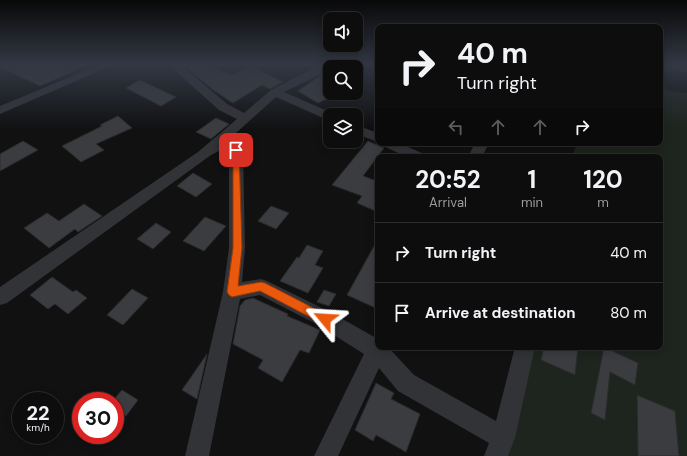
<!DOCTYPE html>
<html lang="en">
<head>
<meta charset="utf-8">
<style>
  :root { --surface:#0d0d0e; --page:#1b1b1c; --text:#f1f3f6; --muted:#9a9c9e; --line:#2d2d2e }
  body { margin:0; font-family:"DM Sans",sans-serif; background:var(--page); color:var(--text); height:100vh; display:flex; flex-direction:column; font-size:15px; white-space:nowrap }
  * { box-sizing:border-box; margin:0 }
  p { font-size:13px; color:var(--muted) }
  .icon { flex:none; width:22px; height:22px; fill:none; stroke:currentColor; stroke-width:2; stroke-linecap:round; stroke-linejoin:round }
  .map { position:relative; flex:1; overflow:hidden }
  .details { position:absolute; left:375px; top:154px; width:288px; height:196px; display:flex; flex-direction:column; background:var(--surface); border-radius:8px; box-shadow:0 2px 10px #0003,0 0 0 1px var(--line) }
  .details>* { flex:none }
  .hud { position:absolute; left:375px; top:24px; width:288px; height:122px; border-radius:8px; box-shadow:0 2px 10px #0003,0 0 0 1px var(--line); background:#0d0d0e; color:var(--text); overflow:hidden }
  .tools { position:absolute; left:323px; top:12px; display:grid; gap:8px }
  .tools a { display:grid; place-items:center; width:40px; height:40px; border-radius:8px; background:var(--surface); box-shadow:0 2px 10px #0003,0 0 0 1px var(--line); font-size:20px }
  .speed { position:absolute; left:12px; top:392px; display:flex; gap:8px; font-size:20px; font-weight:700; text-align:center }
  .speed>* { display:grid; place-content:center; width:52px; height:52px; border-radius:50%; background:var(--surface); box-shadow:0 2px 10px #0003,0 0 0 1px var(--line); line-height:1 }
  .speed small { font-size:10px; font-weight:400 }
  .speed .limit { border:6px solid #d22; background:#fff; color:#111 }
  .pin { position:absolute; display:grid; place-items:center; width:34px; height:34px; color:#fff; margin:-17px; border-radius:8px; box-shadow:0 2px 6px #0006 }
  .me { position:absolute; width:44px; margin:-22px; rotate:297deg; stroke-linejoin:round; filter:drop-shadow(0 0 3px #0008) }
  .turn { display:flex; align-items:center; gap:14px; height:84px; padding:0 16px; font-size:18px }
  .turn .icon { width:52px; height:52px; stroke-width:2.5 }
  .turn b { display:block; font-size:28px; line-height:34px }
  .lanes { display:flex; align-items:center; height:38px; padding:0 16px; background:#0003; justify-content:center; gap:20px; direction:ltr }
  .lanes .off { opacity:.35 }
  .eta { display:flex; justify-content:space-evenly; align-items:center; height:68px; text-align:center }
  .eta b { font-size:24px; font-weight:700; line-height:28px }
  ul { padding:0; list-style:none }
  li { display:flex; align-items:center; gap:12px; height:60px; padding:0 16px; border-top:1px solid var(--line) }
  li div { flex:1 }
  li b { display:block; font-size:15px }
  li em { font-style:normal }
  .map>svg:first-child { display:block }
</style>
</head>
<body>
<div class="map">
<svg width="687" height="456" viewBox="0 0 687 456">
  <rect width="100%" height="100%" fill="#111112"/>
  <!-- green -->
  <polygon fill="#1d251e" points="660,65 671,65 679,69 676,73 662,71 666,90 687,93 687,456 496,456 525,347 660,347 660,157 572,157 577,143 660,143"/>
  <!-- building -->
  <g fill="#3b3c3f" stroke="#2b2b2e">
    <polygon points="0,65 87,65 40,86 0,67"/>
    <polygon points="184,65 207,65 232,75 251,66 283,82 270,89 262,85 233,103 212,89"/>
    <polygon points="330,69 330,97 318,103 298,91"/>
    <polygon points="140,80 176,97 161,106 126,88"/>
    <polygon points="118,116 132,128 96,144 104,150 81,162 62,146 102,126 100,125"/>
    <polygon points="216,118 229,124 211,139 196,132"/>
    <polygon points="23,141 38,150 0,171 0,154"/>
    <polygon points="368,141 384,148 363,176 374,180 378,174 378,212 357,203 362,196 332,185"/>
    <polygon points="193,173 212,184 196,197 177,186"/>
    <polygon points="84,204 102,216 78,232 75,229 49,248 24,228 47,213 59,221"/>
    <polygon points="271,206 289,213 276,229 258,221"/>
    <polygon points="205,217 226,226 204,251 183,241"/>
    <polygon points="156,223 171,232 153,249 137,239"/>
    <polygon points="378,239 378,309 347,295"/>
    <polygon points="307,245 323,251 315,265 323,268 308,293 280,281 297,257 299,258"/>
    <polygon points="52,277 73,292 76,290 87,298 68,314 55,304 48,309 30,295"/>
    <polygon points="132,289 148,298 123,325 107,315"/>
    <polygon points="324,290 336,294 329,306 317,302"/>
    <polygon points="253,298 288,314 287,316 320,330 309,353 300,350 282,382 258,368 263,360 233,344 240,306 245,300"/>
    <polygon points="544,347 578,347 575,375 541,360"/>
    <polygon points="604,347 638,363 635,385 610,372 605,420 591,413"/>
    <polygon points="207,354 197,399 182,390"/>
    <polygon points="376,383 394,393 391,399 420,414 406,452 376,435 373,441 355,430"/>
    <polygon points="122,390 138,400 126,416 115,409 115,398"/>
    <polygon points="637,395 675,411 679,456 638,456"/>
  </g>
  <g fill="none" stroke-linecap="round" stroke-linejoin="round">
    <!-- minor -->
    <g fill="#323337" fill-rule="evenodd">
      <polygon points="99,65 113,65 0,114 0,106"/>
      <polygon points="169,65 181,65 227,104 244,113 271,90 320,65 332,65 323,73 284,92 334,114 330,115 330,121 276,97 227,141 241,147 243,150 245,248 242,282 261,279 267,281 332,313 376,338 378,337 378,347 388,347 414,375 496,421 515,347 535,347 515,438 508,456 484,456 489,443 398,391 379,368 338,456 314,456 364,354 318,325 260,295 240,299 209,456 185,456 223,292 229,248 229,152 223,149 211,155 7,303 0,305 0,287 198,152 237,119 219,110"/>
      <polygon points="666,65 687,67 687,73 667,67"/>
      <polygon points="356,125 378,133 378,142 356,134"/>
      <polygon points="381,143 399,143 424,154 426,157 407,157 383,146"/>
      <polygon points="475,143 489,143 482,157 468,157"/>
    </g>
  </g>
  <!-- sky -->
  <linearGradient id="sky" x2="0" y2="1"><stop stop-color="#09090a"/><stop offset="0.5" stop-color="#323844"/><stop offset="1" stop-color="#323844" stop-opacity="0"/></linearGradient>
  <rect width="687" height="129" fill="url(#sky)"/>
  <!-- route -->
  <polygon fill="#ea580c" stroke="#983908" points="233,148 239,150 242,248 238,286 261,282 265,283 329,316 331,319 329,323 325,324 321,323 260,291 232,297 229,295 227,292 233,248"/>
</svg>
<div class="tools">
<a><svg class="icon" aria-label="sound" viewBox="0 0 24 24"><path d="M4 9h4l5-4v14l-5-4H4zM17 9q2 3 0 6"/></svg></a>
<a><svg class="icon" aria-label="search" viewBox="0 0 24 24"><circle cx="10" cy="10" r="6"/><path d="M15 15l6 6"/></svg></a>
<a><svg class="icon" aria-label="layers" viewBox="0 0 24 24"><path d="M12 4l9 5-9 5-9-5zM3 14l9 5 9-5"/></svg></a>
</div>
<div class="speed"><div>22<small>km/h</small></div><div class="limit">30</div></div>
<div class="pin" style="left:236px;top:150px;background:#d93025"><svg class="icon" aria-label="arrive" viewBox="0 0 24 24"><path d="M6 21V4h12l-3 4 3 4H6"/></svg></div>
<svg class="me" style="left:325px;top:319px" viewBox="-20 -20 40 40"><path d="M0-17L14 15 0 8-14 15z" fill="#ea580c" stroke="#fff" stroke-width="4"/></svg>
<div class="hud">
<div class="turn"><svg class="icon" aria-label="right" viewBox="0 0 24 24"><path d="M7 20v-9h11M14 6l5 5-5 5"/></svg><div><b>40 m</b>Turn right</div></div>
<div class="lanes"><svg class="icon off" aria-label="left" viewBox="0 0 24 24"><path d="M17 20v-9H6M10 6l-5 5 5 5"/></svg><svg class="icon off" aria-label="ahead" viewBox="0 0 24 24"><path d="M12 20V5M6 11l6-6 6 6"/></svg><svg class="icon off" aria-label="ahead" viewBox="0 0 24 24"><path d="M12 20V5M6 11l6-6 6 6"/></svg><svg class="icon" aria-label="right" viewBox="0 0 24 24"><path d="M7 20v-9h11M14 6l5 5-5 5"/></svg></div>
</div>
<section class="details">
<div class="eta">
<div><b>20:52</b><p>Arrival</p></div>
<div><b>1</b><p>min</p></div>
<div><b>120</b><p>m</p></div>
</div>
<ul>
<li><svg class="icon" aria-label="right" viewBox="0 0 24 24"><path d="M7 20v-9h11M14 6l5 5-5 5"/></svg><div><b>Turn right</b></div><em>40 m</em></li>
<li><svg class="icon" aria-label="arrive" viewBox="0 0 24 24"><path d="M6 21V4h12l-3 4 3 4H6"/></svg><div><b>Arrive at destination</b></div><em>80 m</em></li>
</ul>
</section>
</div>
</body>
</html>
